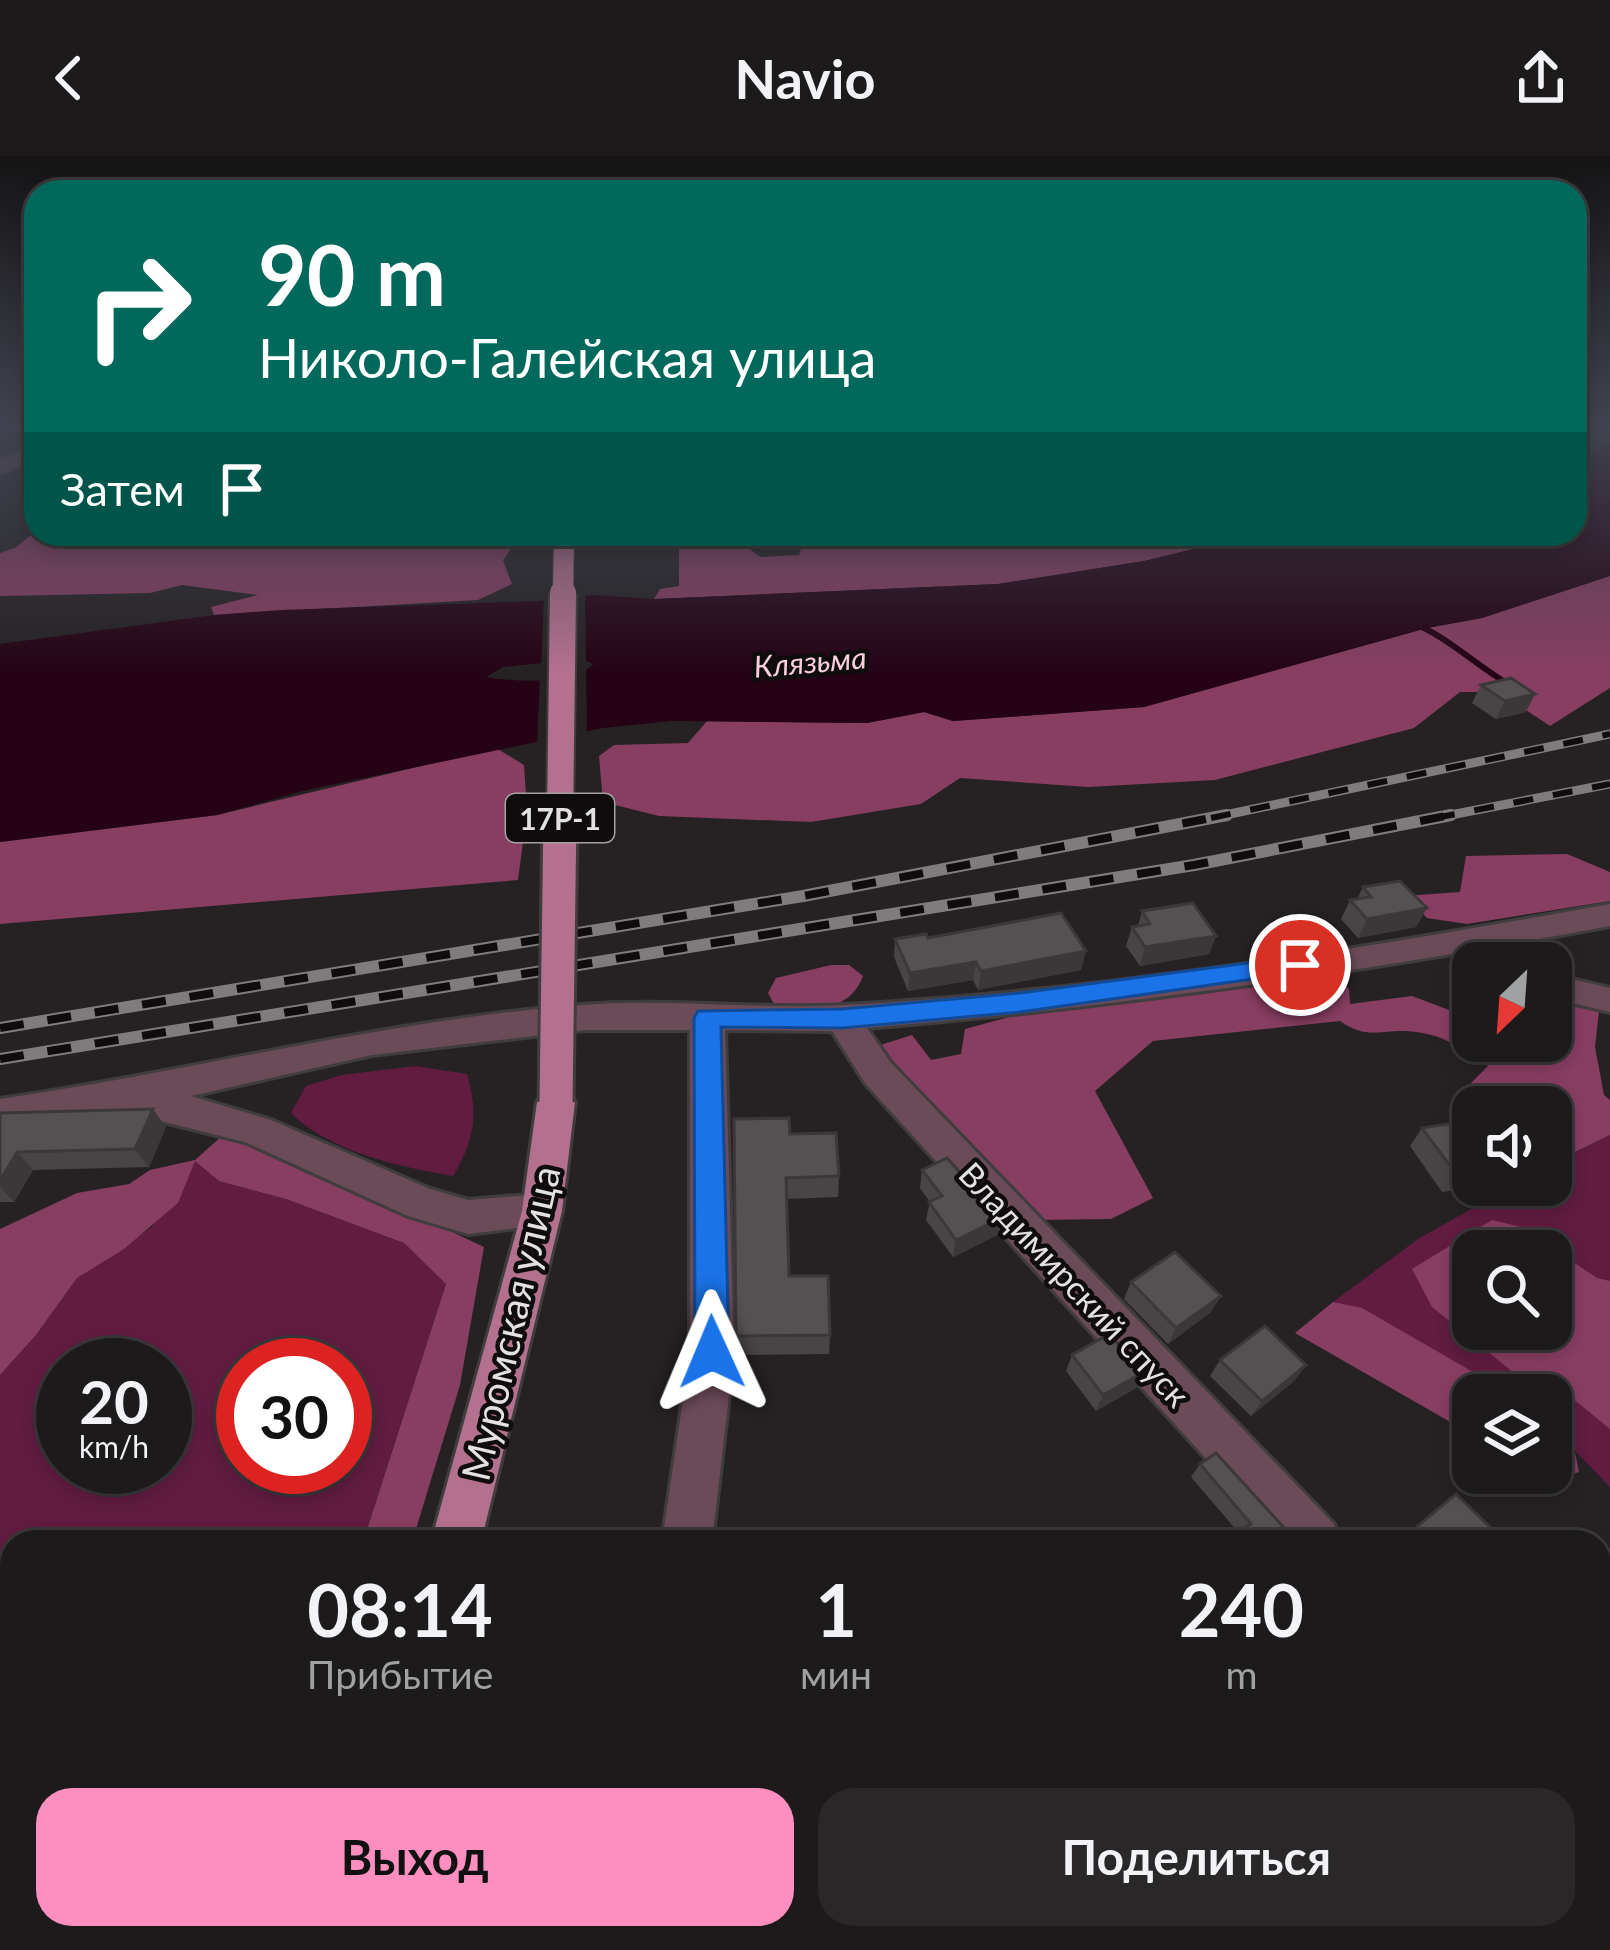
<!DOCTYPE html>
<html lang="ru">
<head>
<meta charset="utf-8">
<style>
  :root { --surface:#1c1a1b; --page:#292728; --text:#f1f3f6; --muted:#a0a1a3; --line:#3a383a; --accent:#fd8ec0 }
  body { margin:0; font-family:Lato,sans-serif; background:var(--page); color:var(--text); height:100vh; display:flex; flex-direction:column; font-size:45px; white-space:nowrap }
  * { box-sizing:border-box; margin:0 }
  p { font-size:39px; color:var(--muted) }
  .icon { flex:none; width:66px; height:66px; fill:none; stroke:currentColor; stroke-width:2; stroke-linecap:round; stroke-linejoin:round }
  .map { position:relative; flex:1; overflow:hidden }
  .sheet { position:absolute; left:0px; top:1374px; width:1611px; height:420px; display:flex; flex-direction:column; background:var(--surface); border-radius:36px 36px 0 0; box-shadow:0 6px 18px #0003,0 0 0 3px var(--line) }
  .sheet>* { flex:none }
  .banner { position:absolute; left:24px; top:24px; width:1563px; height:366px; border-radius:36px; box-shadow:0 6px 18px #0003,0 0 0 3px var(--line); background:#00695c; color:#fff; overflow:hidden }
  .needle { width:78px; rotate:205deg }
  .controls { position:absolute; left:1452px; top:786px; display:grid; gap:24px }
  .controls a { display:grid; place-items:center; width:120px; height:120px; border-radius:24px; background:var(--surface); box-shadow:0 6px 18px #0003,0 0 0 3px var(--line); font-size:60px }
  .speed { position:absolute; left:36px; top:1182px; display:flex; gap:24px; font-size:60px; font-weight:700; text-align:center }
  .speed>* { display:grid; place-content:center; width:156px; height:156px; border-radius:50%; background:var(--surface); box-shadow:0 6px 18px #0003,0 0 0 3px var(--line); line-height:1 }
  .speed small { font-size:30px; font-weight:400 }
  .speed .limit { border:18px solid #d22; background:#fff; color:#111 }
  .pin { position:absolute; display:grid; place-items:center; width:102px; height:102px; color:#fff; margin:-51px; border:6px solid #fff; border-radius:50%; box-shadow:0 3px 12px #0007 }
  .me { position:absolute; width:132px; margin:-66px; rotate:359deg; stroke-linejoin:round; filter:drop-shadow(0 0 9px #0008) }
  .turn { display:flex; align-items:center; gap:42px; height:252px; padding:0 36px; font-size:54px }
  .turn .icon { width:156px; height:156px; stroke-width:2.5 }
  .turn b { display:block; font-size:84px; line-height:102px }
  .then { display:flex; align-items:center; height:114px; padding:0 36px; background:#0003; gap:24px; font-size:45px }
  .eta { display:flex; justify-content:space-evenly; align-items:center; height:204px; text-align:center }
  .eta b { font-size:72px; font-weight:700; line-height:84px }
  .button { display:flex; gap:24px; margin-top:auto; padding:24px 36px }
  .button a { flex:1; height:138px; border-radius:36px; background:var(--accent); color:#111; font-size:48px; font-weight:700; line-height:138px; text-align:center }
  .button a+a { background:var(--page); color:var(--text) }
  header { display:flex; justify-content:space-between; align-items:center; height:156px; padding:0 36px; background:var(--surface); font-size:54px; font-weight:700 }
  .map>svg:first-child { display:block }
</style>
</head>
<body>
<header><svg class="icon" aria-label="back" viewBox="0 0 24 24"><path d="M15 5l-7 7 7 7"/></svg>Navio<svg class="icon" aria-label="share" viewBox="0 0 24 24"><path d="M12 15V3M7 8l5-5 5 5M5 13v7h14v-7"/></svg></header>
<div class="map">
<svg width="1610" height="1794" viewBox="0 0 1610 1794">
  <rect width="100%" height="100%" fill="#262224"/>
  <!-- green -->
  <g fill="#611c40" fill-rule="evenodd">
    <path d="M415 910 467 918C479 958 474 985 453 1020 400 1011 330 996 291 957L306 930 342 919Z"/>
    <path d="M1610 979V1331L1575 1295 1551 1280V1239H1484L1333 1146 1418 1083 1514 1029H1551V1009ZM1473 1095H1551V1173H1473Z"/>
    <path d="M195 1004 219 1025 286 1043 404 1087 446 1128 363 1386H12V1782H140L129 1794H0V1219L36 1179 77 1122 152 1071ZM63 1209H165V1311H63ZM243 1209H345V1311H243Z"/>
  </g>
  <!-- forest -->
  <g fill="#883e61" fill-rule="evenodd">
    <polygon points="36,375 36,378 522,378 503,404 512,428 478,444 214,459 211,451 258,439 182,429 150,437 0,440 0,397 15,392"/>
    <polygon points="718,378 751,378 742,387 760,401 799,399 806,378 989,378 995,385 1012,378 1256,378 1144,405 998,428 654,443 660,433 679,430 679,379 718,382"/>
    <polygon points="1610,420 1610,532 1550,570 1499,536 1460,536 1414,572 1215,624 1088,631 960,622 921,648 811,666 659,660 603,646 599,600 614,589 688,587 707,565 867,567 924,556 953,565 1144,551 1427,472 1482,462"/>
    <polygon points="496,592 524,609 527,655 518,724 0,768 0,686 217,659"/>
    <polygon points="1567,698 1610,716 1610,745 1467,768 1427,762 1404,740 1460,736 1466,700"/>
    <path d="M831 809H849L863 820C848 859 811 853 775 850L768 837 776 822Z"/>
    <path d="M1329 814 1349 833 1350 848 1412 840 1473 863V885H1551V839L1599 855 1595 891 1604 939 1610 944V979L1555 1006 1551 1002V951H1496L1471 927 1488 910C1464 894 1445 879 1416 876 1384 871 1369 886 1340 865L1153 885 1095 935 1153 1042 1111 1063 1035 1064 874 891 912 879 931 904 961 898 965 873 1035 854Z"/>
    <polygon points="231,972 484,1091 460,1229 412,1386 363,1386 446,1128 404,1087 286,1043 219,1025 195,1005 178,1047 124,1093 77,1122 36,1179 0,1219 0,1073 77,1037 129,1028 150,1014 195,1004"/>
    <path d="M1492 1064 1521 1071 1597 1122 1610 1125V1273L1572 1242 1529 1229 1432 1151 1412 1113ZM1473 1095H1551V1173H1473Z"/>
    <polygon points="1333,1146 1362,1152 1513,1239 1473,1239 1473,1279 1295,1177"/>
    <polygon points="1551,1261 1570,1272 1579,1316 1551,1324 1539,1317 1551,1317"/>
    <polygon points="773,1782 1419,1782 1422,1794 776,1794"/>
  </g>
  <!-- water -->
  <path fill="#250314" fill-rule="evenodd" d="M1610 289V420L1482 462 1427 472 1144 551 953 565 924 556 867 567 671 565 603 572 307 634 217 659 0 686V488L214 459 281 454 539 445 594 439 654 443 998 428 1144 405 1256 378H1575V299ZM582 503 593 508C575 529 514 526 486 521L503 511Z"/>
  <!-- pier -->
  <polygon fill="#262224" points="585,434 587,581 537,590 540,516 583,510 541,513 544,439"/>
  <g fill="none" stroke-linecap="round" stroke-linejoin="round">
    <!-- stream -->
    <path stroke="#250314" stroke-width="6" d="M1418 469C1452 485 1476 509 1508 528"/>
    <defs>
      <g id="minor">
        <polygon points="36,292 36,303 0,317 0,304"/>
        <path d="M1610 748V770C1364 816 1116 851 867 872L891 907 1334 1368 1341 1386H1282L865 927 832 875 725 874 734 1196 712 1386H662L690 1196V874H585L372 899 191 940 271 964 430 1033 468 1044 542 1038 556 1043 562 1055 556 1067 468 1078 408 1060 245 986 120 955 0 973V943C195 915 385 864 582 849 669 842 758 854 845 849 1101 835 1358 794 1610 748Z"/>
        <polygon points="1551,818 1610,832 1610,856 1551,842"/>
        <polygon points="1599,1752 1610,1757 1610,1794 1570,1794 1565,1782 1599,1782"/>
        <polygon points="554,1782 616,1782 614,1794 552,1794"/>
      </g>
      <g id="major">
        <polygon points="556,932 569,936 575,946 562,1055 481,1386 431,1386 522,1055 537,946 543,936"/>
        <polygon points="246,1782 311,1782 306,1794 241,1794"/>
      </g>
    </defs>
    <!-- minor casing -->
    <use href="#minor" stroke="#403d3f" stroke-width="6"/>
    <!-- major casing -->
    <use href="#major" stroke="#403d3f" stroke-width="6"/>
    <!-- minor -->
    <use href="#minor" fill="#6c4b59" fill-rule="evenodd"/>
    <!-- major -->
    <use href="#major" fill="#b4718e" fill-rule="evenodd"/>
    <defs>
      <g id="rail-far1">
        <polyline points="1211,662 1610,578"/>
        <polyline points="1435,662 1610,628"/>
      </g>
      <g id="rail">
        <polyline points="0,872 803,740 1227,659"/>
        <polyline points="0,903 1194,709 1451,659"/>
      </g>
    </defs>
    <!-- rail-far1 casing -->
    <use href="#rail-far1" stroke="#7f7c7d" stroke-width="9"/>
    <!-- rail casing -->
    <use href="#rail" stroke="#7f7c7d" stroke-width="12"/>
    <!-- rail-far1 -->
    <use href="#rail-far1" stroke="#0e0c0d" stroke-width="6" stroke-dasharray="20" stroke-linecap="butt"/>
    <!-- rail -->
    <use href="#rail" stroke="#0e0c0d" stroke-width="8" stroke-dasharray="24" stroke-linecap="butt"/>
    <defs>
      <polyline id="major-bridge-far2" points="563,440 564,378"/>
      <polyline id="major-bridge-far1" points="560,662 563,437"/>
      <polyline id="major-bridge" points="556,946 560,659"/>
    </defs>
    <!-- major-bridge-far2 casing -->
    <use href="#major-bridge-far2" stroke="#403d3f" stroke-width="22" stroke-linecap="butt"/>
    <!-- major-bridge-far1 casing -->
    <use href="#major-bridge-far1" stroke="#403d3f" stroke-width="30" stroke-linecap="butt"/>
    <!-- major-bridge casing -->
    <use href="#major-bridge" stroke="#403d3f" stroke-width="39" stroke-linecap="butt"/>
    <!-- major-bridge-far2 -->
    <use href="#major-bridge-far2" stroke="#b4718e" stroke-width="20"/>
    <!-- major-bridge-far1 -->
    <use href="#major-bridge-far1" stroke="#b4718e" stroke-width="26"/>
    <!-- major-bridge -->
    <use href="#major-bridge" stroke="#b4718e" stroke-width="33"/>
  </g>
  <!-- wall -->
  <g fill="#494547">
    <polygon points="1481,529 1526,556 1496,563 1472,547"/>
    <polygon points="1363,731 1416,771 1358,782 1341,763 1350,744 1357,743"/>
    <polygon points="1142,755 1216,780 1209,798 1140,810 1126,790 1132,771 1138,770"/>
    <polygon points="928,782 1081,814 978,834 973,824 908,835 894,801 895,783"/>
    <polygon points="0,957 166,971 149,1011 33,1014 14,1046 0,1046"/>
    <polygon points="1473,964 1473,1029 1486,1029 1442,1036 1410,990 1422,972"/>
    <polygon points="790,978 839,1020 838,1041 787,1043 789,1120 830,1179 829,1198 738,1199 736,1180"/>
    <polygon points="922,1014 1001,1062 997,1079 953,1101 926,1064 930,1046 920,1032"/>
    <polygon points="1131,1126 1211,1156 1168,1188 1124,1143"/>
    <polygon points="1072,1199 1144,1216 1136,1232 1096,1255 1066,1215"/>
    <polygon points="1220,1204 1306,1209 1294,1225 1251,1260 1210,1220"/>
    <polygon points="1200,1308 1297,1386 1238,1376 1191,1321"/>
    <polygon points="1610,1682 1610,1736 1599,1719 1599,1687"/>
    <polygon points="1463,1782 1580,1782 1588,1794 1471,1794"/>
  </g>
  <!-- shaded-wall -->
  <g fill="#3c3839">
    <polygon points="1535,538 1526,556 1496,563 1505,545"/>
    <polygon points="1427,752 1416,771 1358,782 1367,763"/>
    <polygon points="1216,780 1209,798 1140,810 1145,791"/>
    <polygon points="1086,795 1081,814 978,834 981,815"/>
    <polygon points="976,806 973,824 908,835 910,817"/>
    <polygon points="153,953 166,971 149,1011 135,993"/>
    <polygon points="17,996 33,1014 14,1046 0,1031 0,1025"/>
    <polygon points="1001,1062 997,1079 953,1101 956,1084"/>
    <polygon points="1221,1140 1211,1156 1168,1188 1176,1172"/>
    <polygon points="1306,1209 1294,1225 1251,1260 1262,1245"/>
    <polygon points="1144,1216 1136,1232 1096,1255 1103,1239"/>
  </g>
  <!-- building -->
  <g fill="#555052" stroke="#3c3839" stroke-width="3">
    <polygon points="1511,522 1535,538 1505,545 1481,529"/>
    <polygon points="1400,725 1427,752 1367,763 1350,744 1371,741 1363,731"/>
    <polygon points="1193,747 1216,780 1145,791 1132,771 1150,768 1142,755"/>
    <polygon points="1061,757 1086,795 981,815 976,806 910,817 895,783 926,778 928,782"/>
    <polygon points="153,953 135,993 17,996 0,1025 0,957"/>
    <polygon points="789,962 790,978 836,977 839,1020 786,1022 789,1120 828,1120 830,1179 736,1180 734,963"/>
    <polygon points="1473,964 1473,1016 1456,1018 1422,972"/>
    <polygon points="947,1002 1001,1062 956,1084 929,1046 942,1040 922,1014"/>
    <polygon points="1175,1096 1221,1140 1176,1172 1131,1126"/>
    <polygon points="1265,1170 1306,1209 1262,1245 1220,1204"/>
    <polygon points="1109,1178 1144,1216 1103,1239 1072,1199"/>
    <polygon points="1216,1297 1297,1386 1222,1386 1251,1368 1200,1308"/>
    <polygon points="1456,1338 1494,1375 1482,1386 1400,1385"/>
    <polygon points="622,1782 719,1782 716,1794 618,1794"/>
    <polygon points="1487,1782 1580,1782 1588,1794 1495,1794"/>
  </g>
  <!-- sky -->
  <linearGradient id="sky" x2="0" y2="1"><stop stop-color="#151314"/><stop offset="0.52" stop-color="#414450"/><stop offset="1" stop-color="#414450" stop-opacity="0"/></linearGradient>
  <rect width="1610" height="518" fill="url(#sky)"/>
  <!-- route -->
  <polygon fill="#1a73e8" stroke="#114b97" stroke-width="3" points="1300,800 1313,809 1309,815 1020,856 842,872 721,871 729,1196 724,1207 712,1212 700,1207 695,1196 694,862 698,855 842,853 1020,837"/>
  <g text-anchor="middle" dominant-baseline="central" stroke-width="9" stroke-linejoin="round" paint-order="stroke">
    <!-- far-water labels -->
    <g font-size="30" font-style="italic" fill="#fbcee0" stroke="#0e0c0d">
      <text transform="translate(810 505) rotate(-5)">Клязьма</text>
    </g>
    <!-- shield labels -->
    <rect fill="#0e0c0d" stroke="#a3a1a2" stroke-width="3" x="506" y="638" width="108" height="48" rx="9"/>
    <g font-size="30" font-weight="bold" fill="#e3e1e2">
      <text x="560" y="662">17Р-1</text>
    </g>
    <!-- street labels -->
    <g font-size="33" fill="#e3e1e2" stroke="#0e0c0d">
      <text transform="translate(1075 1128) rotate(47)">Владимирский спуск</text>
    </g>
    <!-- near-street labels -->
    <g font-size="39" fill="#e3e1e2" stroke="#0e0c0d">
      <text transform="translate(510 1167) rotate(-77)">Муромская улица</text>
    </g>
  </g>
</svg>
<div class="controls">
<a><svg class="needle" viewBox="-14 -14 28 28"><path d="M0-13l5 13h-10z" fill="#e53935"/><path d="M0 13l5-13h-10z" fill="#a0a1a3"/></svg></a>
<a><svg class="icon" aria-label="sound" viewBox="0 0 24 24"><path d="M4 9h4l5-4v14l-5-4H4zM17 9q2 3 0 6"/></svg></a>
<a><svg class="icon" aria-label="search" viewBox="0 0 24 24"><circle cx="10" cy="10" r="6"/><path d="M15 15l6 6"/></svg></a>
<a><svg class="icon" aria-label="layers" viewBox="0 0 24 24"><path d="M12 4l9 5-9 5-9-5zM3 14l9 5 9-5"/></svg></a>
</div>
<div class="speed"><div>20<small>km/h</small></div><div class="limit">30</div></div>
<div class="pin" style="left:1300px;top:809px;background:#d93025"><svg class="icon" aria-label="arrive" viewBox="0 0 24 24"><path d="M6 21V4h12l-3 4 3 4H6"/></svg></div>
<svg class="me" style="left:712px;top:1196px" viewBox="-20 -20 40 40"><path d="M0-17L14 15 0 8-14 15z" fill="#1a73e8" stroke="#fff" stroke-width="4"/></svg>
<div class="banner">
<div class="turn"><svg class="icon" aria-label="right" viewBox="0 0 24 24"><path d="M7 20v-9h11M14 6l5 5-5 5"/></svg><div><b>90 m</b>Николо-Галейская улица</div></div>
<div class="then">Затем<svg class="icon" aria-label="arrive" viewBox="0 0 24 24"><path d="M6 21V4h12l-3 4 3 4H6"/></svg></div>
</div>
<section class="sheet">
<div class="eta">
<div><b>08:14</b><p>Прибытие</p></div>
<div><b>1</b><p>мин</p></div>
<div><b>240</b><p>m</p></div>
</div>
<div class="button"><a>Выход</a><a>Поделиться</a></div>
</section>
</div>
</body>
</html>
